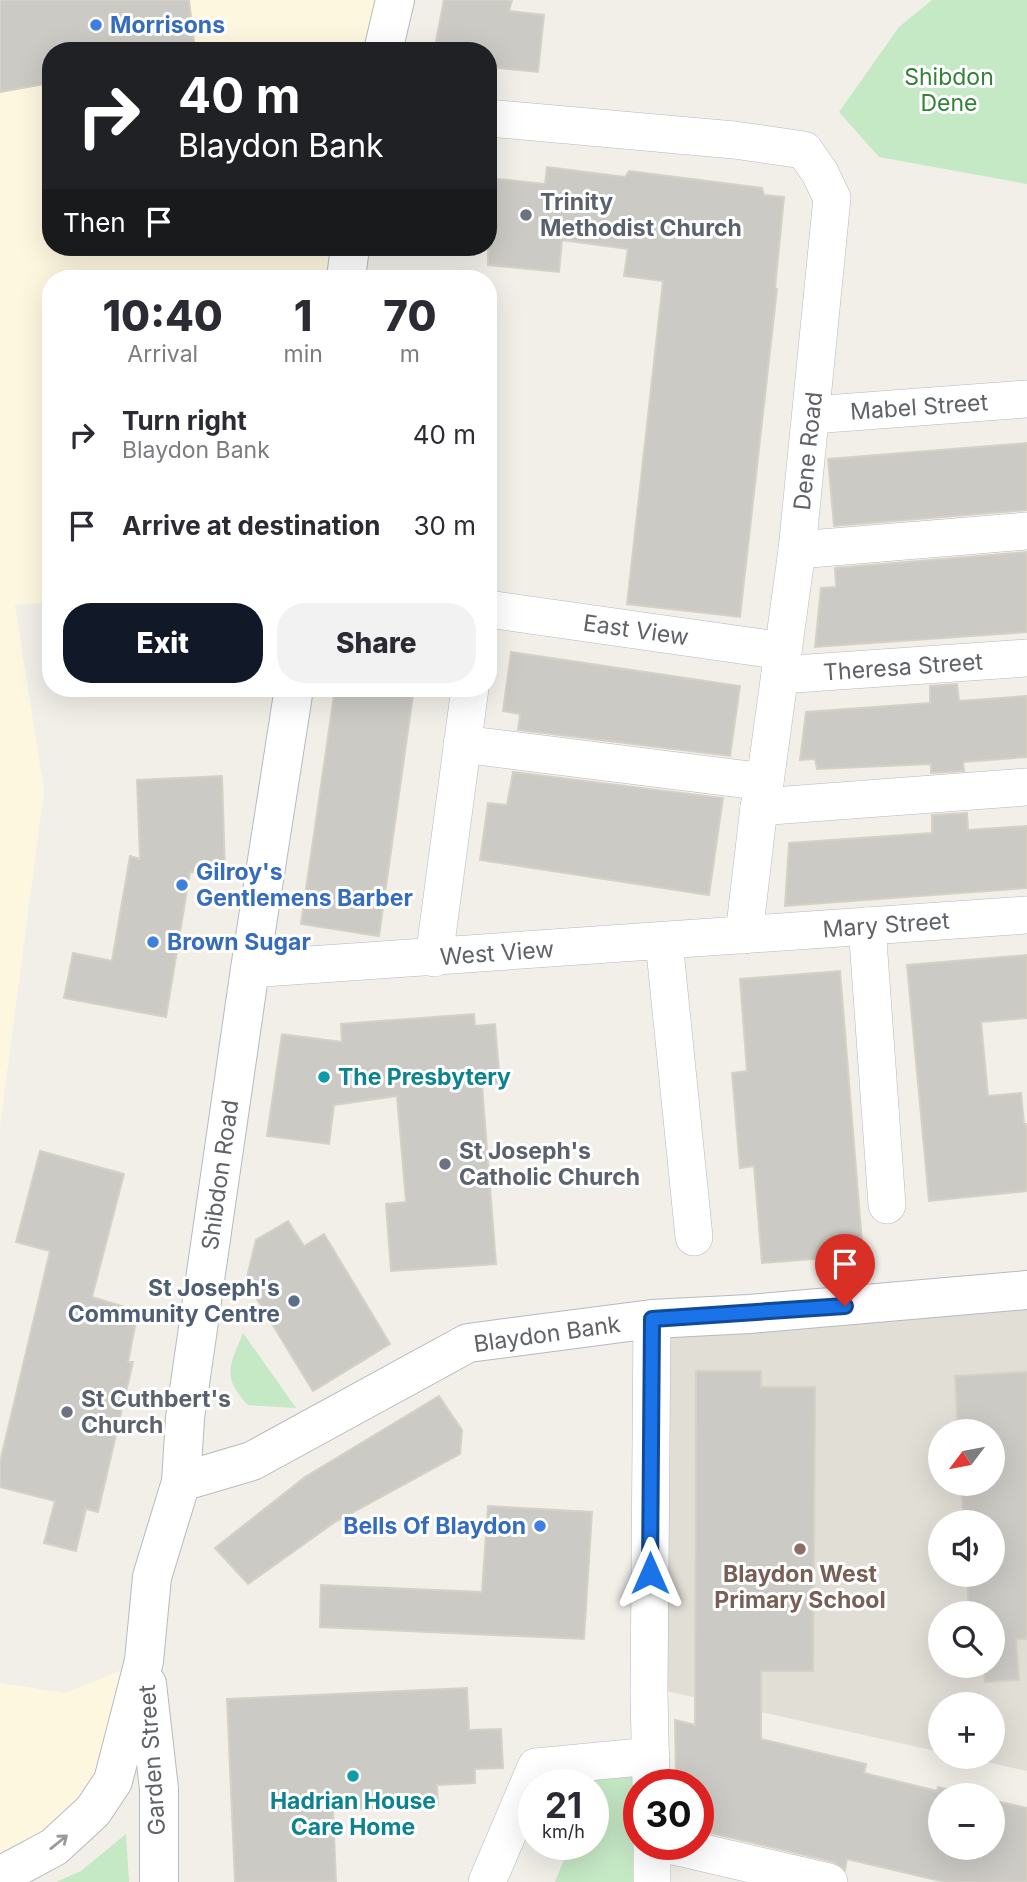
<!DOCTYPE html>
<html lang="en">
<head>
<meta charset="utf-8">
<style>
  :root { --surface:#fff; --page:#f2f2f3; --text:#2b2b33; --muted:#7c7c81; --accent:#111827 }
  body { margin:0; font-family:Inter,sans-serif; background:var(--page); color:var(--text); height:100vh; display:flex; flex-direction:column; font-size:26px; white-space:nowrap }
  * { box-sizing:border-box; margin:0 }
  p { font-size:23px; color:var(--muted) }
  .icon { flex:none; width:38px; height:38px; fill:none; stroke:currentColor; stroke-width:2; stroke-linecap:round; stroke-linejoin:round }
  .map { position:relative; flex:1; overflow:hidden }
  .details { position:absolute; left:42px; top:270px; width:455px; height:427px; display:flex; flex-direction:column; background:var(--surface); border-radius:28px; box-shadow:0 7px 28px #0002 }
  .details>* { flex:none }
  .guide { position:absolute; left:42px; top:42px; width:455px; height:214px; border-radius:28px; box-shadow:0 7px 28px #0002; background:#202124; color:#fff; overflow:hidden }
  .needle { width:46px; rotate:238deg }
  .controls { position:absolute; left:928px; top:1419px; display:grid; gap:14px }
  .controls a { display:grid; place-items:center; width:77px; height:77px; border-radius:50%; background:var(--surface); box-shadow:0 7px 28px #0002; font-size:35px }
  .speed { position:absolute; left:518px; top:1769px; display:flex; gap:14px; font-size:35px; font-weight:700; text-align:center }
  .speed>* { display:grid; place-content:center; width:91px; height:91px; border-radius:50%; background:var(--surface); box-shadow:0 7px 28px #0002; line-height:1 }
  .speed small { font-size:18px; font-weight:400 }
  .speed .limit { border:10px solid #d22; background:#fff; color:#111 }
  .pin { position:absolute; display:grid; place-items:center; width:60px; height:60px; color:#fff; margin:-72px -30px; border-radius:50% 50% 50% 0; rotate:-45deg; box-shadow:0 0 7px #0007 }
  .pin .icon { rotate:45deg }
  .me { position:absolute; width:77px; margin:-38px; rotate:0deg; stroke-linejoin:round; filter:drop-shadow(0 0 5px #0008) }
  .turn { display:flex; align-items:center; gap:24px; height:147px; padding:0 21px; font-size:32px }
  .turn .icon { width:91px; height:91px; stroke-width:2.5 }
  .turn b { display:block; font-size:49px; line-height:60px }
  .then { display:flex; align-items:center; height:66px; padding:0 21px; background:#0003; gap:14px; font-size:26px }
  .eta { display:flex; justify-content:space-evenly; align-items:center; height:119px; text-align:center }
  .eta b { font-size:42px; font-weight:800; line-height:49px }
  .primary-button { display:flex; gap:14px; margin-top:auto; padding:14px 21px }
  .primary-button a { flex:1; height:80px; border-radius:28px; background:var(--accent); color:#fff; font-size:28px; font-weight:800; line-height:80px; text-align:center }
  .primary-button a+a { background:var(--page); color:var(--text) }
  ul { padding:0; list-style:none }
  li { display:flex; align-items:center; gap:21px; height:91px; padding:0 21px }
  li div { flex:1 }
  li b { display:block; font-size:26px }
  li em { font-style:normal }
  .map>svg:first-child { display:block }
</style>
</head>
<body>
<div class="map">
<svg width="1027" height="1882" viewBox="0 0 1027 1882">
  <rect width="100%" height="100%" fill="#f1efe8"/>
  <!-- commercial -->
  <g fill="#fef7e0">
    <polygon points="0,0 395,0 383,51 51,51 51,247 350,247 346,278 51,278 51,602 15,605 44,791 0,1126"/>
    <polygon points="144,1661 113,1781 0,1876 0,1683 65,1693"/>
  </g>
  <!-- education -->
  <path fill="#e1ded6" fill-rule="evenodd" d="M1027 1301V1771L964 1757H992V1704H940V1752L657 1689 666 1330ZM940 1432H992V1484H940ZM940 1522H992V1575H940ZM940 1614H992V1666H940Z"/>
  <!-- green -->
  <g fill="#c5e8c5">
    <polygon points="932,0 1027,0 1027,184 879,157 839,112 899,27"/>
    <path d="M243 1333 296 1408 248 1405C221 1377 230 1365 243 1333Z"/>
    <polygon points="651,1756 639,1785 639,1844 651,1882 555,1882 570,1845 593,1844 593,1785 534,1785"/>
    <polygon points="126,1834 129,1882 56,1882 81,1871"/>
  </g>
  <!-- building -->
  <g fill="#cccac5" stroke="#d6d1c6" stroke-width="2">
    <polygon points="0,0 189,0 195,51 51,51 51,83 0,92"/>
    <polygon points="444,0 512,0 509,11 544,15 538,72 488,67 488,51 434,51"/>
    <polygon points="547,167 625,177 629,171 762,188 764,195 784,197 775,288 777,289 740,617 627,604 663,281 624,276 628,249 562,240 559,272 488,265 488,178 545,184"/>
    <polygon points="1027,443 1027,510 834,526 828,459"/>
    <polygon points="1027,552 1027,632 815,647 821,588 836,587 835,568"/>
    <polygon points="511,652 740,686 730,756 518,730 520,714 503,711"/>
    <polygon points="957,684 959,701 1027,696 1027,757 963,762 964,771 931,773 931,764 817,769 815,759 800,760 806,712 930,703 930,686"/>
    <polygon points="335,688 414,688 379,936 301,924"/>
    <polygon points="513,772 723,798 709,895 480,860 488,803 507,805"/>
    <polygon points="222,776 225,873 190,872 166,1017 64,998 73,953 112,961 130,856 140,859 137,780"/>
    <polygon points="967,813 968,830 1027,826 1027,888 785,906 789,843 932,833 932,815"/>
    <polygon points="1027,955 1027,1018 981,1022 988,1096 1021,1093 1024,1124 1027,1124 1027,1191 929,1201 907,965"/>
    <polygon points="840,971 863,1255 762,1263 754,1166 740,1168 732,1073 747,1071 740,979"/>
    <polygon points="474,1014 475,1026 495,1024 500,1083 482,1085 496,1264 391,1271 386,1204 406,1202 397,1096 334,1105 329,1144 267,1136 282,1034 342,1042 341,1024"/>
    <polygon points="40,1151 124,1174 92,1297 138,1311 128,1362 133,1362 98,1512 86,1509 76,1551 44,1543 55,1501 0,1487 0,1462 50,1251 16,1242"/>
    <polygon points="288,1221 304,1246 324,1234 390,1344 313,1391 246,1281 256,1240"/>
    <polygon points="696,1371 761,1371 761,1387 815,1387 813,1671 761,1671 761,1739 866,1764 864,1773 937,1791 938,1787 973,1796 940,1796 940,1848 992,1848 992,1800 1027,1808 1027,1882 945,1882 847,1859 845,1870 834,1862 698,1830 698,1785 676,1785 675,1720 695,1725"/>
    <polygon points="1027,1372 1027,1639 1016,1639 1019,1680 985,1682 984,1666 992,1666 992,1614 969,1614 967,1575 992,1575 992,1522 964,1522 961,1484 992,1484 992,1432 958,1432 955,1376"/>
    <polygon points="439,1396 462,1430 460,1454 335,1522 248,1584 215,1548 305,1477"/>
    <polygon points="488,1506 592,1512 584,1639 320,1627 321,1585 482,1592"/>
    <polygon points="467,1688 469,1730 501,1729 503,1768 475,1769 475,1783 437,1785 438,1805 333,1810 336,1882 235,1882 227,1699"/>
  </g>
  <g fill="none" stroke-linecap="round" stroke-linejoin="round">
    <defs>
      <g id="street">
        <polyline points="488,118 734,140 804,150 820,173 832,198 797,550 765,782 759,807 744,935"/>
        <polyline points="812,415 1027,399"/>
        <polyline points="797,550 1027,531"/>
        <polyline points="488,609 783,651"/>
        <polyline points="780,675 1027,658"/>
        <polyline points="462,744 765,782"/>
        <polyline points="759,807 1027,787"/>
        <polyline points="867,926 887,1205"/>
        <polyline points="664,941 694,1237"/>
        <polyline points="434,958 470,688"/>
        <polyline points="250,969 1027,915"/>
        <polyline points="651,1785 649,1694 652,1319"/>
        <polyline points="665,1844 829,1882"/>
        <polyline points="487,1882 536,1767 651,1756"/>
        <polyline points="652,1882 652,1844"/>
      </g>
      <g id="secondary">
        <polyline points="383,51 395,0"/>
        <polyline points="346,278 350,247"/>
        <polyline points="181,1482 252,1461 468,1343 652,1319 749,1314 1027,1290"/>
        <polyline points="147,1684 159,1789 159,1882"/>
        <polyline points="0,1876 54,1847 93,1811 113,1781 144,1661 152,1577 181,1482 185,1418 250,969 294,688"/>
      </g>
    </defs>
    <!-- street casing -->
    <use href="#street" stroke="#b5b8bc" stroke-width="38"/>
    <!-- secondary casing -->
    <use href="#secondary" stroke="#b6babf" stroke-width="40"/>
    <!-- street -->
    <use href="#street" stroke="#fff" stroke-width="37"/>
    <!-- secondary -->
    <use href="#secondary" stroke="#fff" stroke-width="38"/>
  </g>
  <!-- one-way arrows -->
  <defs><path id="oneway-shaft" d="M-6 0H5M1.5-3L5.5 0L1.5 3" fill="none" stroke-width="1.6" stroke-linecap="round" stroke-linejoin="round" transform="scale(1.75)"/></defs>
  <use stroke="#979a9d" href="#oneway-shaft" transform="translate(59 1842) rotate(-39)"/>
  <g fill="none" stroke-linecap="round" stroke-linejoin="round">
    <defs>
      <polyline id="route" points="650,1573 652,1319 845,1306"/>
    </defs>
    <!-- route casing -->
    <use href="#route" stroke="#114b97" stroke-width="18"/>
    <!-- route -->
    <use href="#route" stroke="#1a73e8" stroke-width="12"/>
  </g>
  <!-- markers -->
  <g fill="#3f7fe0" stroke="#fff" stroke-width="2.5">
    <circle cx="96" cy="25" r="7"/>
    <circle cx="182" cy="885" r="7"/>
    <circle cx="153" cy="942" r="7"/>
    <circle cx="540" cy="1526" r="7"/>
  </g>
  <g fill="#6b7280" stroke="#fff" stroke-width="2.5">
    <circle cx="526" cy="215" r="7"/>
    <circle cx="445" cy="1164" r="7"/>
    <circle cx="67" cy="1412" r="7"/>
  </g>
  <g fill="#0f9aa8" stroke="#fff" stroke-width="2.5">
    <circle cx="324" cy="1077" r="7"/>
    <circle cx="353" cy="1776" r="7"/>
  </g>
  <circle fill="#5c6f8a" stroke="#fff" stroke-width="2.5" cx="294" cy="1301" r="7"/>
  <circle fill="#8d6e63" stroke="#fff" stroke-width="2.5" cx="800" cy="1549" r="7"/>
  <g text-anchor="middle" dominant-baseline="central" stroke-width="6" stroke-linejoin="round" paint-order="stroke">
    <!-- shop labels -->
    <g font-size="23" font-weight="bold" fill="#366cbe" stroke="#fff" text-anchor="start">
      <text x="110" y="25">Morrisons</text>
      <text x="196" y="872">Gilroy's<tspan x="196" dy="26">Gentlemens Barber</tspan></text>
      <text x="167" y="942">Brown Sugar</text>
      <text x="526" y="1526" text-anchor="end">Bells Of Blaydon</text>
    </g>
    <!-- park labels -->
    <g font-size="23" fill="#348238" stroke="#fff">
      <text x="949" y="77">Shibdon<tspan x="949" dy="26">Dene</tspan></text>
    </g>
    <!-- worship labels -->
    <g font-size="23" font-weight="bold" fill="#5b616d" stroke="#fff" text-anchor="start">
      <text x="540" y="202">Trinity<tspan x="540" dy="26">Methodist Church</tspan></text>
      <text x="459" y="1151">St Joseph's<tspan x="459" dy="26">Catholic Church</tspan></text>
      <text x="81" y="1399">St Cuthbert's<tspan x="81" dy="26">Church</tspan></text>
    </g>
    <!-- street labels -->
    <g font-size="23" fill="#5f6368" stroke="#fff">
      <text transform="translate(919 407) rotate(-4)">Mabel Street</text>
      <text transform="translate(808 451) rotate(-84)">Dene Road</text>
      <text transform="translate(636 630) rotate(8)">East View</text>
      <text transform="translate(903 667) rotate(-4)">Theresa Street</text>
      <text transform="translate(886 925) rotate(-4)">Mary Street</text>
      <text transform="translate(497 953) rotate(-4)">West View</text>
      <text transform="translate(220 1175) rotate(-82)">Shibdon Road</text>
      <text transform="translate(547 1334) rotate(-8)">Blaydon Bank</text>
      <text transform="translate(152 1760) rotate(-94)">Garden Street</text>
    </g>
    <!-- culture labels -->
    <g font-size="23" font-weight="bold" fill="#0d838f" stroke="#fff" text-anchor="start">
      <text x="338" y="1077">The Presbytery</text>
      <text x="353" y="1801" text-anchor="middle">Hadrian House<tspan x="353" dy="26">Care Home</tspan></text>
    </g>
    <!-- service labels -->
    <g font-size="23" font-weight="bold" fill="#4e5e75" stroke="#fff" text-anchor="end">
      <text x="280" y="1288">St Joseph's<tspan x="280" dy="26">Community Centre</tspan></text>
    </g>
    <!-- education labels -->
    <g font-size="23" font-weight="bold" fill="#785e54" stroke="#fff">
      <text x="800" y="1574">Blaydon West<tspan x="800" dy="26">Primary School</tspan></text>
    </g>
  </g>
</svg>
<div class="controls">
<a><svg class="needle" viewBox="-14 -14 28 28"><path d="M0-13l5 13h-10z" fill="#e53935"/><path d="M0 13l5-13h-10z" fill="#7c7c81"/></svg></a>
<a><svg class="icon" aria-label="sound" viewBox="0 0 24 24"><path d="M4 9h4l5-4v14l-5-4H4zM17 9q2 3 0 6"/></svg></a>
<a><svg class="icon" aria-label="search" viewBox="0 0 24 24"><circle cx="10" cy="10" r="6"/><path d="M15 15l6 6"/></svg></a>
<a>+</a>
<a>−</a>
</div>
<div class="speed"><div>21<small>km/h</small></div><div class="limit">30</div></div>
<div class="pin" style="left:845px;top:1306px;background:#d93025"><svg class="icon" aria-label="arrive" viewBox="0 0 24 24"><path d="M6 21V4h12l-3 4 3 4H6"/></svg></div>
<svg class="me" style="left:650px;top:1573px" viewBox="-20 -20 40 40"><path d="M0-17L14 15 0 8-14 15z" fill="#1a73e8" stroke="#fff" stroke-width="4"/></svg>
<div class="guide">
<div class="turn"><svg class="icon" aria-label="right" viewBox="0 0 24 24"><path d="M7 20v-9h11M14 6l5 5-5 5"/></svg><div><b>40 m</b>Blaydon Bank</div></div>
<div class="then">Then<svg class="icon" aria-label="arrive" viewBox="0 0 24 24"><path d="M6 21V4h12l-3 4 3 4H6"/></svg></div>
</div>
<section class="details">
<div class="eta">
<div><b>10:40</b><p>Arrival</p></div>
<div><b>1</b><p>min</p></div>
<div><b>70</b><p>m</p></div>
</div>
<ul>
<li><svg class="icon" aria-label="right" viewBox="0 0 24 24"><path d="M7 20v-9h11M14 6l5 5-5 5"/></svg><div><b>Turn right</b><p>Blaydon Bank</p></div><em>40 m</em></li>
<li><svg class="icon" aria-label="arrive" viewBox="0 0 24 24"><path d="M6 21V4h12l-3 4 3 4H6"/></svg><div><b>Arrive at destination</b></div><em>30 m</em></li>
</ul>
<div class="primary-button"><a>Exit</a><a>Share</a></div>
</section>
</div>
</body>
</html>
